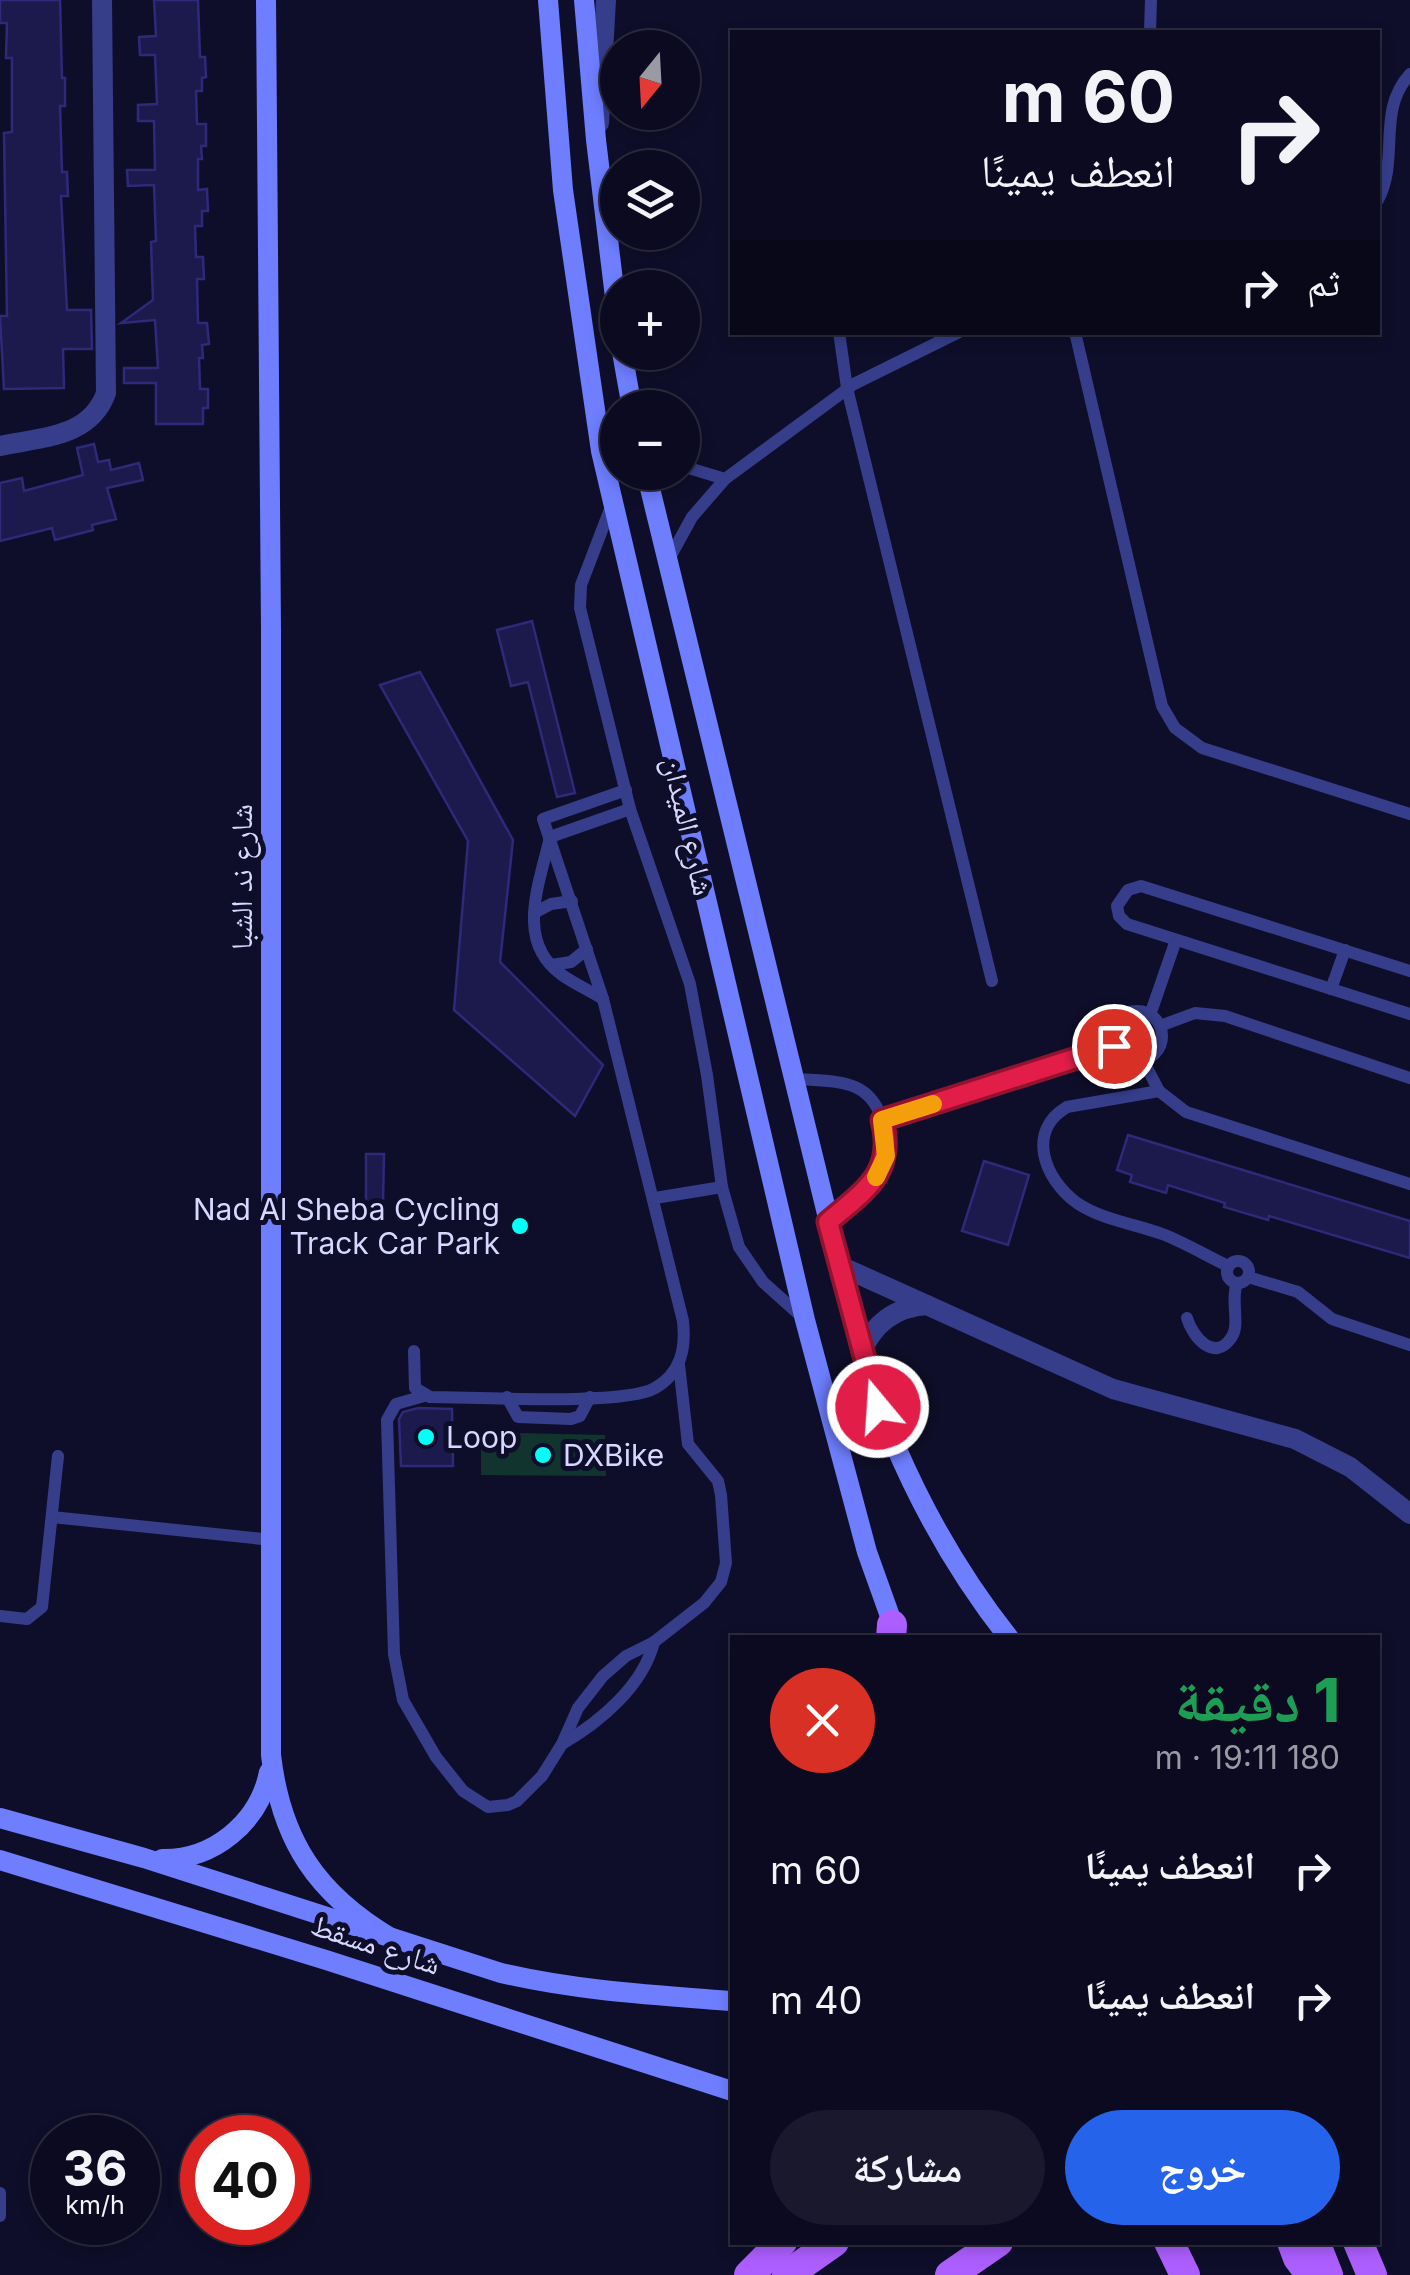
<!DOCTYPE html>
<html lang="ar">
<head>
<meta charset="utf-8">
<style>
  :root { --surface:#0b0a20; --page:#19182d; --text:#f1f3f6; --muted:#9a9aa5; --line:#2b2b3e; --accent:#2563eb }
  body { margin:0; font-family:Inter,"Noto Naskh Arabic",sans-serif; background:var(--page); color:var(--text); direction:rtl; height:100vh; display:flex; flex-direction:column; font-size:38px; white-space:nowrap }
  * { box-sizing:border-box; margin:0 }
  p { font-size:32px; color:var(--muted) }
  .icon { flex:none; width:55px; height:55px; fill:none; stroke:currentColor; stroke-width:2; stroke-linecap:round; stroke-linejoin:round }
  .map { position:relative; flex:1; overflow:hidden; direction:ltr }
  .details { position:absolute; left:730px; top:1635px; width:650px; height:610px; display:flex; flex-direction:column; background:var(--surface); border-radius:0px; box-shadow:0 5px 15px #0003,0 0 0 2px var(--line); direction:rtl }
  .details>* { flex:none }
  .hud { position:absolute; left:730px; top:30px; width:650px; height:305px; border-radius:0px; box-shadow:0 5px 15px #0003,0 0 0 2px var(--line); direction:rtl; background:#0b0a20; color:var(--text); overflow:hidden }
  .needle { width:65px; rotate:198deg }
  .controls { position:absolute; left:600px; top:30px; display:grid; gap:20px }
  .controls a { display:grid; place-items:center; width:100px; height:100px; border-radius:50%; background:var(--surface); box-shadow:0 5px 15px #0003,0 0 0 2px var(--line); font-size:50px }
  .speed { position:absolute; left:30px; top:2115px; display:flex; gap:20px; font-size:50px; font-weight:700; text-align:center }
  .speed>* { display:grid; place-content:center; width:130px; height:130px; border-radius:50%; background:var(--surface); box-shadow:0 5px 15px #0003,0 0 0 2px var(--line); line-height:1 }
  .speed small { font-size:25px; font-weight:400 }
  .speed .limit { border:15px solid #d22; background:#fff; color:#111 }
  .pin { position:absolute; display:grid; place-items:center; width:85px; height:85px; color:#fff; margin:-42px; border:5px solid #fff; border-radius:50%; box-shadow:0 2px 10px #0007 }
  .me { position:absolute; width:110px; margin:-55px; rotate:342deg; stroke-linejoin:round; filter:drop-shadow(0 0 8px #0008) }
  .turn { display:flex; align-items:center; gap:35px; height:210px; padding:0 40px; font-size:45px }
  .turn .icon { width:130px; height:130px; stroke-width:2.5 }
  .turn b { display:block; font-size:70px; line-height:85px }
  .then { display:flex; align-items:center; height:95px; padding:0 40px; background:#0003; gap:20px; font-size:38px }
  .round { display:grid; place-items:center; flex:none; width:105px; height:105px; border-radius:52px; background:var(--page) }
  .head { display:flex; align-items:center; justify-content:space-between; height:170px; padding:0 40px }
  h1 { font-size:60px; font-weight:800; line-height:75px; color:#1e9e55 }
  .button { display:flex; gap:20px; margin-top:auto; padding:20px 40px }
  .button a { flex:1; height:115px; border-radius:60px; background:var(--accent); color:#fff; font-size:40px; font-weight:800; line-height:115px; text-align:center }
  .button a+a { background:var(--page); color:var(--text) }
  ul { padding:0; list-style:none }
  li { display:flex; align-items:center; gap:30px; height:130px; padding:0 40px }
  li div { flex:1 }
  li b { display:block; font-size:38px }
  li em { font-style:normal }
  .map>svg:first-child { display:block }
</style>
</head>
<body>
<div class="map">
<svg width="1410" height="2275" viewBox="0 0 1410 2275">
  <rect width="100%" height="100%" fill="#0f0e2a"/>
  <!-- green -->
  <polygon fill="#11342e" points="481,1432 605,1435 606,1476 481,1475"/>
  <!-- building -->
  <g fill="#1c194c" stroke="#2f297a" stroke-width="2.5">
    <polygon points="0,0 60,0 62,78 65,78 65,106 60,106 62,172 67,172 68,196 61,196 67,310 91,310 92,349 63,349 64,388 4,389 0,316 7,316 4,133 12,132 12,58 6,58 7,23 0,23"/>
    <polygon points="154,0 198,0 200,57 205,57 206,77 202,78 202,91 196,91 197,124 206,124 206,146 201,146 202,159 198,159 198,190 207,189 208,211 202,211 202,226 195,226 196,257 203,257 204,279 197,279 198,323 207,323 209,344 202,345 203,358 199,358 200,389 208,389 208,408 203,408 203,424 156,424 156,383 124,383 124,368 158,368 155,320 121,323 153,300 151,242 156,241 154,185 128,186 127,170 155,170 154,121 138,121 138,105 157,104 155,55 140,55 139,37 156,36"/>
    <polygon points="94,444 98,462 109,460 111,470 139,463 143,480 107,488 116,519 92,525 93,530 55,540 52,528 0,541 0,483 22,478 24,491 83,475 77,448"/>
    <polygon points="532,621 575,793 557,797 528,682 511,686 497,630"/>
    <polygon points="420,672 513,840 500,962 603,1065 575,1116 454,1010 468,841 380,685"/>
    <polygon points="1128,1135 1410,1221 1410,1258 1269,1216 1268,1220 1224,1207 1225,1203 1168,1185 1166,1193 1130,1182 1132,1175 1117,1170"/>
    <polygon points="366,1154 384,1154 383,1204 366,1203"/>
    <polygon points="984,1161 1029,1175 1008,1245 962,1231"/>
    <polygon points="418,1408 452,1409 453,1466 401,1466 399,1419 403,1412"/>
  </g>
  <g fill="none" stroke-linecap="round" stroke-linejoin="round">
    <!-- lane -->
    <g stroke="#363e8c" stroke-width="12">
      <polyline points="1150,32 1151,0"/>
      <path d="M1378 200C1400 159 1376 111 1410 74"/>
      <polyline points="839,332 847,388 992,981"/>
      <polyline points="1075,332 1162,706 1175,728 1202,748 1410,814"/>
      <polyline points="682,466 725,479"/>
      <polyline points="612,504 581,585 580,608 630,809 690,984 707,1075 722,1187 739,1247 763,1282 802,1317"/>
      <polyline points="669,559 692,517 725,479 854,384 959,332"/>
      <polyline points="534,913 551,904 572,901"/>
      <polyline points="551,965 571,962 587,949"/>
      <polyline points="1410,971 1141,886 1128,890 1117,906 1119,916 1127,924 1410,1014"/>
      <polyline points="1331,989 1345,950"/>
      <path d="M603 999C590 991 575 984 562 975 514 941 540 883 550 837L630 809"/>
      <circle cx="1137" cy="1036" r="25"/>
      <polyline points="1150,1015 1176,940"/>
      <polyline points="1160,1026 1195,1013 1225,1016 1410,1078"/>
      <polyline points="1143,1060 1159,1091 1186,1112 1410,1184"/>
      <path d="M797 1079C839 1082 872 1078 884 1126 888 1142 887 1158 879 1173 867 1192 845 1207 827 1222"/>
      <path d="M1159 1091 1067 1107C1026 1131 1044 1179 1077 1203 1102 1220 1136 1224 1165 1235 1187 1244 1207 1256 1228 1266"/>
      <polyline points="882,1120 1114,1046"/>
      <polyline points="655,1198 722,1187"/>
      <circle cx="1238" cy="1272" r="11"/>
      <polyline points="1248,1277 1298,1292 1332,1319 1410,1345"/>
      <path d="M1187 1318C1192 1336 1214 1363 1231 1338 1241 1325 1230 1301 1237 1283"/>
      <path d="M414 1351 415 1388 430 1397C473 1397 625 1406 655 1388 681 1373 686 1349 683 1321L603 999 543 819 626 790"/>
      <polyline points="424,1396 396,1404 387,1420 394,1654 403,1700 436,1757 463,1791 488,1807 508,1805 517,1801 542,1776 562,1744 578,1708 603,1676 626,1656 654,1642 704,1603 721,1582 726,1563 721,1495 718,1481 688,1444 679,1365"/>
      <polyline points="507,1397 518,1417 571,1419 580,1416 590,1397"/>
      <polyline points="52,1517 272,1540"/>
      <polyline points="0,1616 27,1619 42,1607 58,1456"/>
      <path d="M562 1744C600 1722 643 1686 654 1642"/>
      <polyline points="0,2193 0,2216"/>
    </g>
    <!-- street -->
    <g stroke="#363e8c" stroke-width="20">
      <polyline points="599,123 606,0"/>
      <path d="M0 446C41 437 90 438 106 393L102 0"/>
      <polyline points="838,1265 1113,1389 1295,1439 1350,1467 1410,1514"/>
      <path d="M861 1353C873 1324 895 1307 927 1305"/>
    </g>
    <!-- secondary -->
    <g stroke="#6e7eff" stroke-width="20">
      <path d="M266 0 271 630V1755C281 1841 317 1894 391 1938"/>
      <polyline points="548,0 563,190 601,451 805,1320 867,1552 896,1633"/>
      <polyline points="584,0 596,140 618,322"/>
      <polyline points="622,352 632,408"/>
      <path d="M646 472 861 1353C894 1457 941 1552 1009 1638"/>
      <path d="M0 1818 144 1858 501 1973C578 1991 654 1995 732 2001"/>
      <path d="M162 1859C213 1860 259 1823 269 1772"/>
      <polyline points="0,1860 326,1960 732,2091"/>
    </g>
    <!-- primary -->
    <g stroke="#ad5eff" stroke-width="30">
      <polyline points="891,1638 892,1625"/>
      <polyline points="1169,2242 1185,2275"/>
      <polyline points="1292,2242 1298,2258 1311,2275"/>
      <polyline points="1315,2242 1328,2275"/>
      <polyline points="1358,2242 1372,2275"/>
      <polyline points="749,2275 782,2242"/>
      <polyline points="787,2275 834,2242"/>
      <polyline points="950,2275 998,2242"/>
    </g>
  </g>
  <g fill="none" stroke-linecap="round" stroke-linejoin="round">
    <defs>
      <path id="route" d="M878 1407 828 1222C864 1191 896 1173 882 1120L1114 1046"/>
    </defs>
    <!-- route casing -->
    <use href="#route" stroke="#92132f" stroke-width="25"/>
    <!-- route -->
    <use href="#route" stroke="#e11d48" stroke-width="18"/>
    <!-- slow -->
    <polyline stroke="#f59e0b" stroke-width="18" points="876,1177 886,1156 882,1120 933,1104"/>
  </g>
  <!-- markers -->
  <g fill="#03fff7" stroke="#0f0e2a" stroke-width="4">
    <circle cx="520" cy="1226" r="10"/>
    <circle cx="426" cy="1437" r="10"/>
    <circle cx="543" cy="1455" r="10"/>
  </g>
  <g text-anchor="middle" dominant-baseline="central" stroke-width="10" stroke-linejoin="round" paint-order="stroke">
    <!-- street labels -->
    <g font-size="30" fill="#d7d8ff" stroke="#0f0e2a">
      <text transform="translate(689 826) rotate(77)">شارع الميدان</text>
      <text transform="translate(241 877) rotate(-90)">شارع ند الشبا</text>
      <text transform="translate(376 1944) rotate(18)">شارع مسقط</text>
    </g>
    <!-- poi labels -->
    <g font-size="30" fill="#d7d8ff" stroke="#0f0e2a" text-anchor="start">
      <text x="500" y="1209" text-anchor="end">Nad Al Sheba Cycling<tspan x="500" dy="34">Track Car Park</tspan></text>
      <text x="446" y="1437">Loop</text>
      <text x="563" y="1455">DXBike</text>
    </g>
  </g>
</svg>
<div class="controls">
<a><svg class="needle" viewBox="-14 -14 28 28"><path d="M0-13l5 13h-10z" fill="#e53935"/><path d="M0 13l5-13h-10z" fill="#9a9aa5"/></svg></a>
<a><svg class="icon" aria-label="layers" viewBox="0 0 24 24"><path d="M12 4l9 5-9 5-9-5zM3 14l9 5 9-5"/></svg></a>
<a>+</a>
<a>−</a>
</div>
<div class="speed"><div>36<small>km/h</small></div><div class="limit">40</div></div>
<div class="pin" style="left:1114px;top:1046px;background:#d93025"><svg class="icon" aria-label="arrive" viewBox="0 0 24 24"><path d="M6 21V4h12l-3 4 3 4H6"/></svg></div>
<svg class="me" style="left:878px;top:1407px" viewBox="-20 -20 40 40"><circle r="17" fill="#e11d48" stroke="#fff" stroke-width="3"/><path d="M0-11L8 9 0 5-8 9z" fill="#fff"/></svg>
<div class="hud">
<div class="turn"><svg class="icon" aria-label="right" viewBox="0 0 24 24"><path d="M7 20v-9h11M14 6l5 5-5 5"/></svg><div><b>60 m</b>انعطف يمينًا</div></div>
<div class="then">ثم<svg class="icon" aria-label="right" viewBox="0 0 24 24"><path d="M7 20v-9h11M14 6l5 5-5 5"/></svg></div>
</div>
<section class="details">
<div class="head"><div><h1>1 دقيقة</h1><p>180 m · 19:11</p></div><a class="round" style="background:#d93025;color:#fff"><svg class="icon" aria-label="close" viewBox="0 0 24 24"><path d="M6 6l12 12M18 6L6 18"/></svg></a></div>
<ul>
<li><svg class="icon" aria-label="right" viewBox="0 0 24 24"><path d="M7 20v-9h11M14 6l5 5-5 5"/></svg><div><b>انعطف يمينًا</b></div><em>60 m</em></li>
<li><svg class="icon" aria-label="right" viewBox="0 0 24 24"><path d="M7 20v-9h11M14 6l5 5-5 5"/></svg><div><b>انعطف يمينًا</b></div><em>40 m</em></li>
</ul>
<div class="button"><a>خروج</a><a>مشاركة</a></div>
</section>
</div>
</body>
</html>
